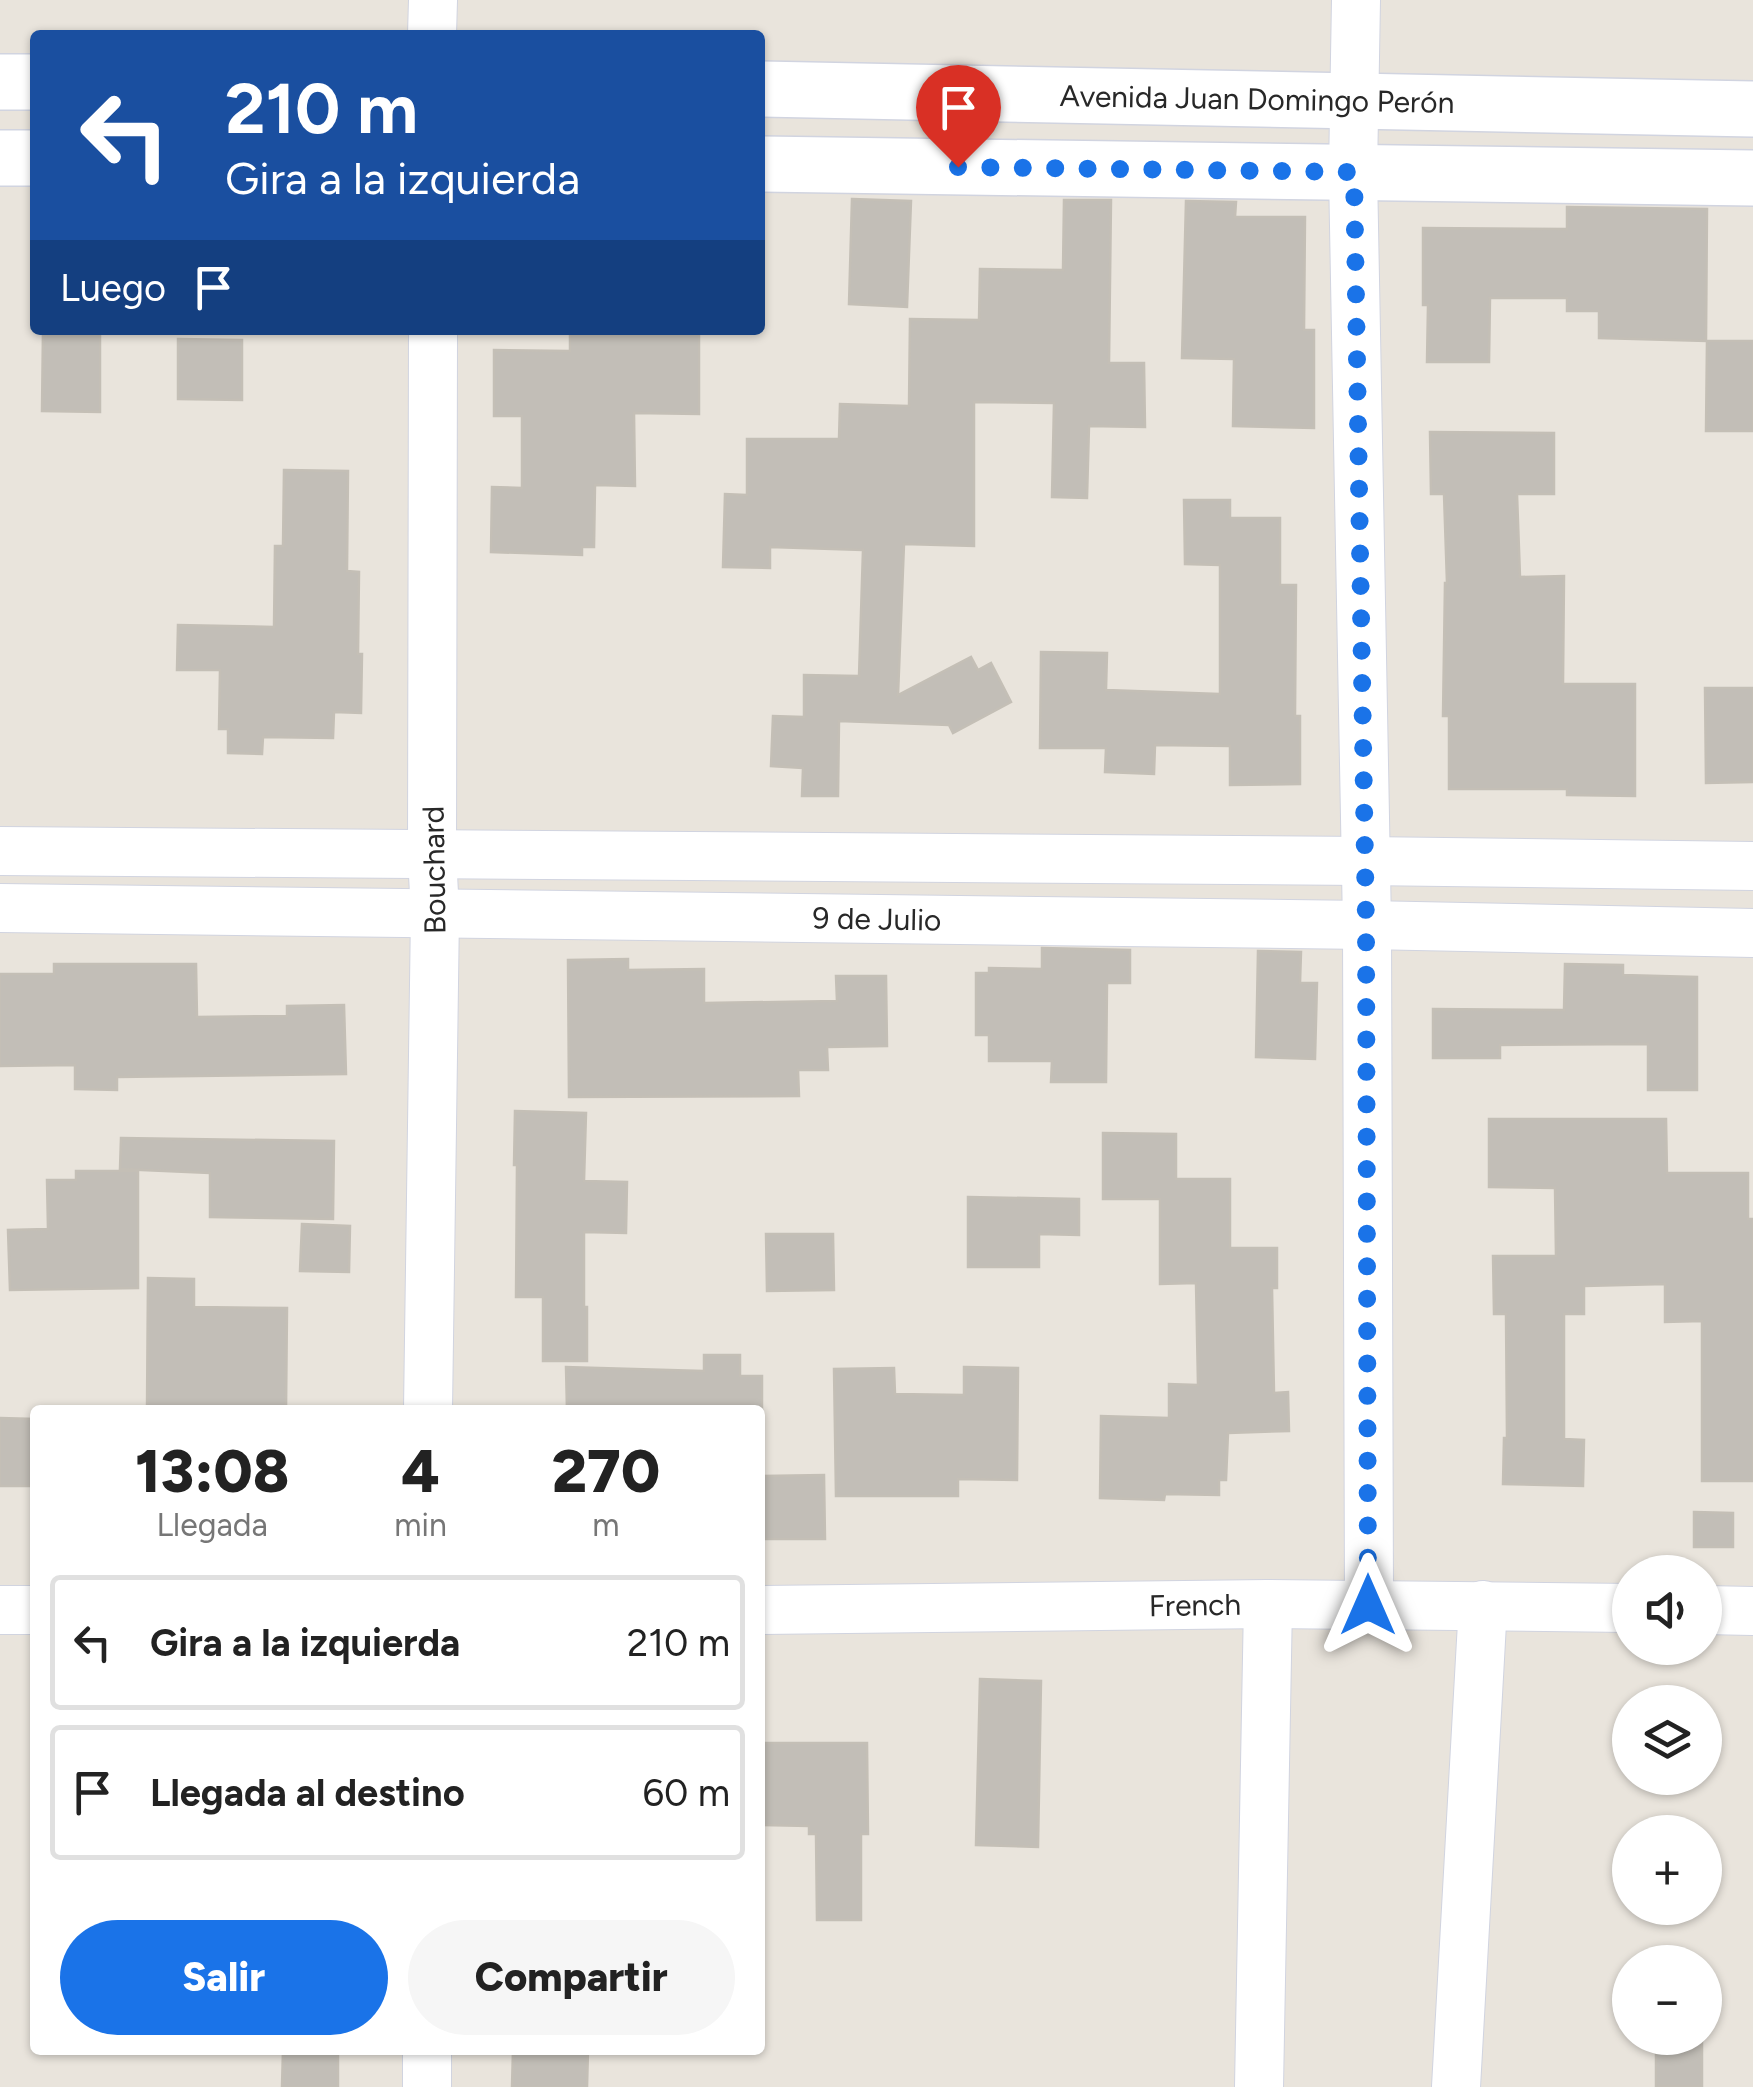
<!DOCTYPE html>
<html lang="es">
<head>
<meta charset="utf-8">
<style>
  :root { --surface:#fff; --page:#f6f6f6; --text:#222; --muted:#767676; --line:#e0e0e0; --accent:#1a73e8 }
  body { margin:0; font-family:Figtree,sans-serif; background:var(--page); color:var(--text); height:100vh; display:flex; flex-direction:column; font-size:38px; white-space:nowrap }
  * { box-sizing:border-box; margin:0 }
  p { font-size:32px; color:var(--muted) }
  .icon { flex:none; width:55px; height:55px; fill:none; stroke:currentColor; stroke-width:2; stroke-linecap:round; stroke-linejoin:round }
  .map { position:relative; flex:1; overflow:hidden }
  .sheet { position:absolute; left:30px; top:1405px; width:735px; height:650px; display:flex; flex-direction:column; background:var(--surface); border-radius:10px; box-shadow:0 2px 8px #0004 }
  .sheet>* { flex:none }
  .guide { position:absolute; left:30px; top:30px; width:735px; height:305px; border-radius:10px; box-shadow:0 2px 8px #0004; background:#1a4fa0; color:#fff; overflow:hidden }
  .tools { position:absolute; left:1612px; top:1555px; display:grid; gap:20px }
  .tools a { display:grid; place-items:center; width:110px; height:110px; border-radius:50%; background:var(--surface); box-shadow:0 2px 8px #0004; font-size:50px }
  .pin { position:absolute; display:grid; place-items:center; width:85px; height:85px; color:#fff; margin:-102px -42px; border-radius:50% 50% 50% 0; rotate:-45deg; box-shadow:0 0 10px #0007 }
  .pin .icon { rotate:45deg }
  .me { position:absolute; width:110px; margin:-55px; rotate:0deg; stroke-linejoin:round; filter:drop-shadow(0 0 8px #0008) }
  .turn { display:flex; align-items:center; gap:35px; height:210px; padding:0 30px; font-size:45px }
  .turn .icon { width:130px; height:130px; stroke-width:2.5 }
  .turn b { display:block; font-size:70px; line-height:85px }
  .then { display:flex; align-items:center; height:95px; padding:0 30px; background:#0003; gap:20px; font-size:38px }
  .eta { display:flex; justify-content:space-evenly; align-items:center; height:170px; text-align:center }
  .eta b { font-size:60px; font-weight:800; line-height:70px }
  .button { display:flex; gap:20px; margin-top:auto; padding:20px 30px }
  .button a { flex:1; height:115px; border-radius:60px; background:var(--accent); color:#fff; font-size:40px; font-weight:800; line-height:115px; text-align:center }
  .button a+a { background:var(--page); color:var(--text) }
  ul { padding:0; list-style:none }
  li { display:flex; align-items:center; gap:30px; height:135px; margin:0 20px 15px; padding:0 10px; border:5px solid var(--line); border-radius:10px }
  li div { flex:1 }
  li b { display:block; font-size:38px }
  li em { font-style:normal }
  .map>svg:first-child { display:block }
</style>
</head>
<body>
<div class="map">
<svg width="1753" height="2087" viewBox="0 0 1753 2087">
  <rect width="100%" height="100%" fill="#e9e4dc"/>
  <!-- building -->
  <g fill="#c2beb7" stroke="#c4bfb6" stroke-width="2.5">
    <polygon points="852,199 911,201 907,307 849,304"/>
    <polygon points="1064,200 1111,200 1109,363 1144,363 1145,427 1089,426 1087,498 1052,497 1054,403 974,402 974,546 904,544 898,695 971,657 978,670 991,663 1011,702 953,733 949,725 839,721 838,796 802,796 803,768 771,766 773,716 804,717 804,675 859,676 863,550 770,547 770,568 723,567 725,494 747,495 747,439 839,439 840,404 909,406 910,319 979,320 980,269 1063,270"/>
    <polygon points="1186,201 1236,202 1235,217 1305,217 1304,330 1314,330 1314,428 1233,426 1234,359 1182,358"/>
    <polygon points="1567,207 1707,209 1706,341 1599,338 1599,311 1567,311 1567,298 1490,298 1489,362 1427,362 1428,305 1423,305 1423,228 1567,229"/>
    <polygon points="43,330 100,330 100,412 42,411"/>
    <polygon points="570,330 699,330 699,414 634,413 635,486 595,485 594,547 582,547 582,555 491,552 492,487 522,488 522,416 494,416 494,350 570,351"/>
    <polygon points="178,339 242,340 242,400 178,399"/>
    <polygon points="1707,341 1753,341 1753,431 1706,431"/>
    <polygon points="1430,432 1554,433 1554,494 1517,494 1520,577 1564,576 1563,684 1635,684 1635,796 1567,795 1567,789 1449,789 1449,716 1443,716 1445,583 1447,583 1444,494 1431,494"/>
    <polygon points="284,470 348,471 347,571 359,572 358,654 362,654 361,713 334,712 333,738 263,737 262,754 228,753 228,729 219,729 220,670 177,670 178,625 274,627 275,546 283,546"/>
    <polygon points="1184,500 1230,500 1230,518 1280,518 1280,585 1296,585 1295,716 1300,716 1300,784 1230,785 1230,746 1155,745 1154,774 1105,772 1106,748 1040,748 1041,652 1107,653 1106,690 1220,694 1220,565 1185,564"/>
    <polygon points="1705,688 1753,688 1753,782 1706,783"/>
    <polygon points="1042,948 1130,950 1130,983 1107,983 1106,1082 1051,1082 1052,1061 989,1061 989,1035 976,1035 976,973 989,973 989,968 1042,969"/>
    <polygon points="1258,951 1301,952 1300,983 1317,983 1315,1059 1256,1057"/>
    <polygon points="628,959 628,970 704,969 704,1003 837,1001 836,976 886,976 887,1046 827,1047 828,1070 798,1070 799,1096 569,1097 568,960"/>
    <polygon points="54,964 196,964 197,1017 287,1016 287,1006 344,1005 346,1074 117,1077 117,1090 75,1089 75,1065 0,1066 0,974 54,974"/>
    <polygon points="1565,964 1623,965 1623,975 1697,977 1697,1090 1648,1090 1648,1044 1500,1045 1500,1058 1433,1058 1433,1009 1564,1010"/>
    <polygon points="515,1111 586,1113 584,1181 627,1182 626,1233 584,1232 584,1307 587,1307 587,1361 543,1361 543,1297 516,1297 517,1165 514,1165"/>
    <polygon points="1489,1119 1666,1119 1667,1173 1748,1173 1748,1219 1753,1219 1753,1481 1702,1481 1702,1321 1665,1322 1665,1284 1584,1286 1584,1314 1564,1314 1564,1439 1584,1440 1583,1486 1503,1484 1504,1438 1507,1438 1506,1314 1494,1314 1493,1256 1556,1256 1555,1188 1489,1187"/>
    <polygon points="1103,1133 1176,1134 1176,1179 1230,1179 1230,1248 1277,1248 1277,1288 1272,1288 1274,1393 1288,1392 1289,1431 1228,1433 1226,1480 1219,1480 1219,1495 1165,1494 1164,1500 1100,1498 1101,1416 1169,1418 1169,1384 1198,1385 1196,1283 1160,1284 1160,1199 1103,1199"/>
    <polygon points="121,1138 334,1141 333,1219 210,1217 210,1173 120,1169"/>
    <polygon points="76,1171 138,1171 138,1288 10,1290 8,1230 48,1229 47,1180 76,1180"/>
    <polygon points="968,1197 1079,1199 1079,1235 1039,1234 1039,1267 968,1267"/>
    <polygon points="302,1224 350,1226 349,1272 300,1271"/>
    <polygon points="766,1234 833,1234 834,1290 767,1291"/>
    <polygon points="148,1278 194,1279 194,1307 287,1308 286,1410 147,1410"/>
    <polygon points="704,1355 740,1355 740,1376 762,1376 762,1410 608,1408 608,1410 567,1410 566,1367 704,1371"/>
    <polygon points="964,1367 1018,1368 1017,1480 958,1479 958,1496 836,1496 834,1369 894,1368 895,1394 964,1395"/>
    <polygon points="0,1418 35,1419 35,1486 0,1486"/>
    <polygon points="824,1475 825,1539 761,1539 760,1476"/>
    <polygon points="1694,1512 1733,1513 1733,1547 1694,1547"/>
    <polygon points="980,1679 1041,1681 1038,1847 976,1845"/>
    <polygon points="760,1743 867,1743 868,1834 861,1834 861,1920 817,1920 816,1834 809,1834 809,1826 760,1825"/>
    <rect x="1656" y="2038" width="46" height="49"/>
    <polygon points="283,2050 338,2050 338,2087 282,2087"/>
    <polygon points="513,2050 588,2050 587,2087 512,2087"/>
  </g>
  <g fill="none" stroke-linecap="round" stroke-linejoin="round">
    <defs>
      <g id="street">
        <polyline points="1356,0 1353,172 1367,925 1369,1605"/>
        <polyline points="432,35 433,0"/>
        <polyline points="0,851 1364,861 1753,866"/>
        <polyline points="0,908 1367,925 1753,933"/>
        <polyline points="428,1410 435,913 432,855 433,330"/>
        <polyline points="0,1610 35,1610"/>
        <polyline points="760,1610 1268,1604 1630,1608"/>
        <polyline points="1705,1610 1753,1611"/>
        <polyline points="427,2050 427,2087"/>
        <polyline points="1259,2087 1268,1604"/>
        <polyline points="1456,2087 1483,1605"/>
      </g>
      <g id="secondary">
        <polyline points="0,82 35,82"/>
        <polyline points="760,89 1753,109"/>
        <polyline points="0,158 35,158"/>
        <polyline points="760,164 1753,178"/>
      </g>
    </defs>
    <!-- street casing -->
    <use href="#street" stroke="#d1d4e0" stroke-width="50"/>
    <!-- secondary casing -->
    <use href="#secondary" stroke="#d1d4e0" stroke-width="58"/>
    <!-- street -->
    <use href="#street" stroke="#fff" stroke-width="48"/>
    <!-- secondary -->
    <use href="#secondary" stroke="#fff" stroke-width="55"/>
  </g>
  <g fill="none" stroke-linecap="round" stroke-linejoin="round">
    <!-- route -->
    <polyline stroke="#1a73e8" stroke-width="18" stroke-dasharray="0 32.4" points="958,167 1354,172 1366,925 1368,1605"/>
  </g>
  <g text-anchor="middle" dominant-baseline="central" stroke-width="10" stroke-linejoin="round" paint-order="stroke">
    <!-- street labels -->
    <g font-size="30" fill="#282828" stroke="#fff">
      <text transform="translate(1257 99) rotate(1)">Avenida Juan Domingo Perón</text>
      <text transform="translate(434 870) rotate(-91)">Bouchard</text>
      <text transform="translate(877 919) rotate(1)">9 de Julio</text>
      <text transform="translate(1195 1605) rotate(-1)">French</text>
    </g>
  </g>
</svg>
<div class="tools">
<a><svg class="icon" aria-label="sound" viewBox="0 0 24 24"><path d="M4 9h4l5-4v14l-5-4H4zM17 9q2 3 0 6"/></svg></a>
<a><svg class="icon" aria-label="layers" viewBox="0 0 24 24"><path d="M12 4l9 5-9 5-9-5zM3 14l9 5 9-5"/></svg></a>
<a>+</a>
<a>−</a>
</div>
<div class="pin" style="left:958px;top:167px;background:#d93025"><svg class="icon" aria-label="arrive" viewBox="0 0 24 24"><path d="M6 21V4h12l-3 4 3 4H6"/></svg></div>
<svg class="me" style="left:1368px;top:1605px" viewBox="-20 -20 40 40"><path d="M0-17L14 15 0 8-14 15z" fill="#1a73e8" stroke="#fff" stroke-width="4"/></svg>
<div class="guide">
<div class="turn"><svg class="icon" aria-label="left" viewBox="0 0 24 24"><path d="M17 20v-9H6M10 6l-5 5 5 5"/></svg><div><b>210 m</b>Gira a la izquierda</div></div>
<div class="then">Luego<svg class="icon" aria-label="arrive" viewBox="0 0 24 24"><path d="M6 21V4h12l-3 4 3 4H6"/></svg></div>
</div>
<section class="sheet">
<div class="eta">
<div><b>13:08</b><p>Llegada</p></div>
<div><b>4</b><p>min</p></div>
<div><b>270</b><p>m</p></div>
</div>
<ul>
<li><svg class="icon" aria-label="left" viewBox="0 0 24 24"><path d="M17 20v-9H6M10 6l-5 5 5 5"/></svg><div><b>Gira a la izquierda</b></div><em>210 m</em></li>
<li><svg class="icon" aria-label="arrive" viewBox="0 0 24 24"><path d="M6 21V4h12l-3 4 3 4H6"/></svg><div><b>Llegada al destino</b></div><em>60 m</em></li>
</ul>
<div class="button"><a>Salir</a><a>Compartir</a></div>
</section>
</div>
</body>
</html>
